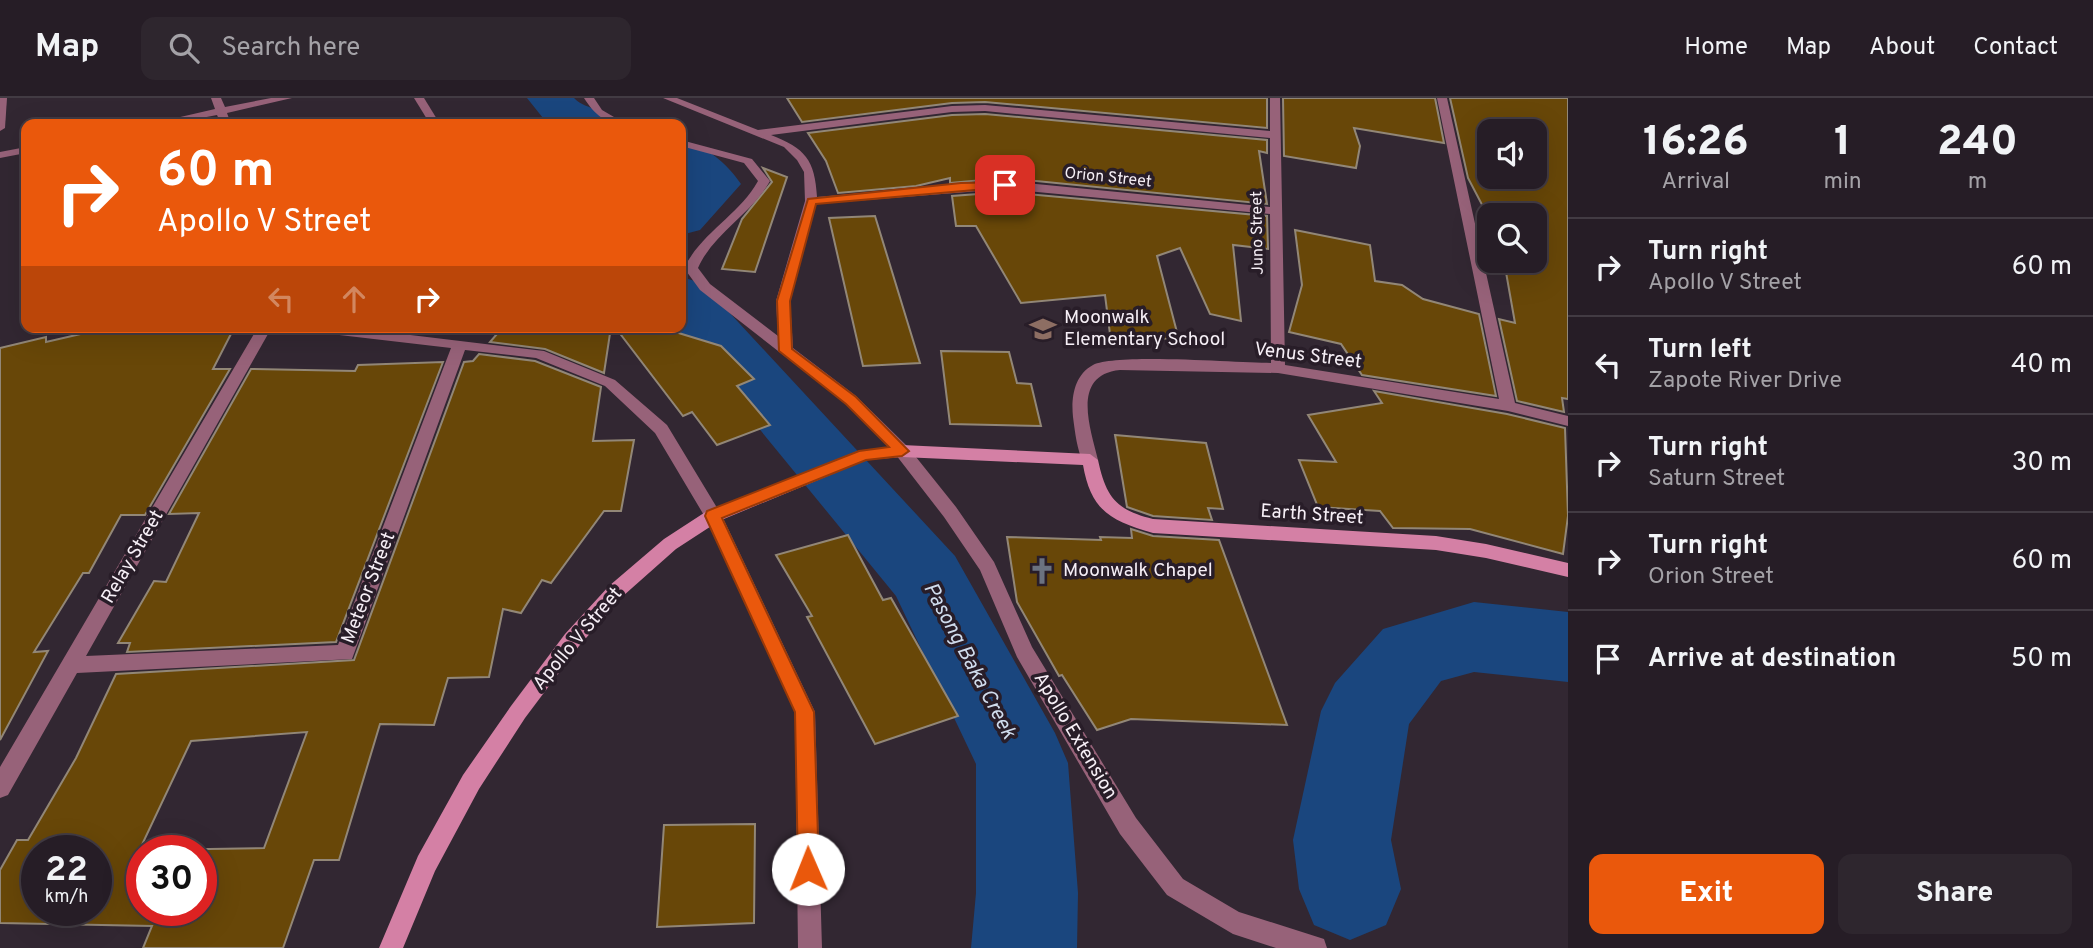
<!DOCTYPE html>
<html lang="en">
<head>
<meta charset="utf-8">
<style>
  :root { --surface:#261d26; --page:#2e262e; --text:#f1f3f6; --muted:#a4a2a7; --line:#423b43; --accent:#ea580c }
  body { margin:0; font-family:Overpass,sans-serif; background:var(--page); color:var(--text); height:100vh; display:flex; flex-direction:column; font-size:26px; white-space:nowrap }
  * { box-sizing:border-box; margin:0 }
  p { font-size:23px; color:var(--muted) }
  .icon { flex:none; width:38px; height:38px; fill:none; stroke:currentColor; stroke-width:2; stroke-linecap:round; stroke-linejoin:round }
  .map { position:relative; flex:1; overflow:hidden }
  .side { display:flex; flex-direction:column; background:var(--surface); width:525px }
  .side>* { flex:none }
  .banner { position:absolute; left:21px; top:21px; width:665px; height:214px; border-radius:14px; box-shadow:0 7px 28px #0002,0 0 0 2px var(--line); background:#ea580c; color:#fff; overflow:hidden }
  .controls { position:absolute; left:1477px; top:21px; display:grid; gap:14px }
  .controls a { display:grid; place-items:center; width:70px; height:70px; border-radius:14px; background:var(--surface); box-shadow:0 7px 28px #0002,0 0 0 2px var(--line); font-size:35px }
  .speed { position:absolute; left:21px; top:737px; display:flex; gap:14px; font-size:35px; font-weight:700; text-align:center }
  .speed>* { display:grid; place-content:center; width:91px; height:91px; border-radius:50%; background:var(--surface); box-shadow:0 7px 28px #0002,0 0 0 2px var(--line); line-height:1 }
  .speed small { font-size:18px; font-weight:400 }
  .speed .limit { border:10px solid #d22; background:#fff; color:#111 }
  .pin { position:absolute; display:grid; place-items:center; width:60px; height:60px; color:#fff; margin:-30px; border-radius:14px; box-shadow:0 4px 10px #0006 }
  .me { position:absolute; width:77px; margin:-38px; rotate:359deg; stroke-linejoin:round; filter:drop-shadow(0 0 5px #0008) }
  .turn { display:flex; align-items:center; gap:24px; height:147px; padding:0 21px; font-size:32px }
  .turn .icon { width:91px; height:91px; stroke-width:2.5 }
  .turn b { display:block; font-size:49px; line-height:60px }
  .lanes { display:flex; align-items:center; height:66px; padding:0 21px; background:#0003; justify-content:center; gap:35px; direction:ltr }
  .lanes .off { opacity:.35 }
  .eta { display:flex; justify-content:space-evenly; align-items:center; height:119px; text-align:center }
  .eta b { font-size:42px; font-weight:800; line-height:49px }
  .action { display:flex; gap:14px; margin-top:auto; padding:14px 21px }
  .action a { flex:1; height:80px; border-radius:14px; background:var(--accent); color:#fff; font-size:28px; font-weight:800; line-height:80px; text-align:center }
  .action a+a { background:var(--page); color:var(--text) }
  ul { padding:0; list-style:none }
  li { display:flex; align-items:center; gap:21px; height:98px; padding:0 21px; border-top:2px solid var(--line) }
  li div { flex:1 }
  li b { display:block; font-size:26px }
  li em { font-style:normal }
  header { display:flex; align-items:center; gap:42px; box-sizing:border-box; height:98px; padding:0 35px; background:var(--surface); border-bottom:2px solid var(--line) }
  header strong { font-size:33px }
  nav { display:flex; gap:38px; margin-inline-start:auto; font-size:24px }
  .search { width:490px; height:63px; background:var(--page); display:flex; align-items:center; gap:18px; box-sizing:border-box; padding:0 24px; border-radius:14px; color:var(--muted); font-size:26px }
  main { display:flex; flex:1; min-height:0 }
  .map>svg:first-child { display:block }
</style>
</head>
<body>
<header>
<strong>Map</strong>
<div class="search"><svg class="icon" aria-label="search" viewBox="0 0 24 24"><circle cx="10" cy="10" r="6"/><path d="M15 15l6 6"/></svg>Search here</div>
<nav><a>Home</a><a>Map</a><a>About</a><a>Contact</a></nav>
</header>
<main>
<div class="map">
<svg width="1568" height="850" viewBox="0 0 1568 850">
  <rect width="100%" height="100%" fill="#322732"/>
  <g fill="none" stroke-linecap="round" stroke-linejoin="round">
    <!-- river -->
    <g fill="#1a467e" fill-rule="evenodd">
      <path d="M527 0H574C588 14 606 8 618 26H552L547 25Z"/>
      <path d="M681 42C706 48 726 64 741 86L700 132 681 137V92L687 86 681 80Z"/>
      <polygon points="681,179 702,185 955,458 1055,635 1068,665 1078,795 1077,850 971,850 976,795 976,666 896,498 676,229 681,229"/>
      <polygon points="1474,504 1568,514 1568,584 1474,574 1441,583 1409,626 1391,742 1401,791 1386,827 1350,842 1314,827 1299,791 1293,742 1321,613 1335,585 1383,531"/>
    </g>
  </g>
  <!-- building -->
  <g fill="#684708" stroke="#928777" stroke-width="2" fill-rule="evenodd">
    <polygon points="787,0 1267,0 1267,30 985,4 952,5 802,24"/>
    <polygon points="1283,0 1435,0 1444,45 1354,30 1360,48 1356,70 1284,58"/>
    <path d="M1450 0H1568V301L1562 300 1564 314 1517 303 1499 221 1515 225 1504 163H1535V117H1489V120L1468 80ZM1489 33H1535V79H1489Z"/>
    <polygon points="985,16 1267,42 1267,55 1259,53 1267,106 1005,80 950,85 950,80 916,88 838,95 826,63 808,35 952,17"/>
    <polygon points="763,70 787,79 755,174 722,171 742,121 772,84"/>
    <polygon points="1005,94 1267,118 1268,151 1233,147 1241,223 1210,216 1180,150 1157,158 1179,242 1110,236 1105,197 1021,205 976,128 956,128 952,98"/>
    <polygon points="875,118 920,265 863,268 829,120"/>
    <polygon points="1295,132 1370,147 1375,183 1402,187 1423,201 1479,216 1496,298 1362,277 1341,246 1289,234 1302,187"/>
    <polygon points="111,229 121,229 121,235 234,230 213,271 230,271 145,417 121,417 89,475 83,475 34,554 48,553 0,642 0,250 46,239 46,244"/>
    <polygon points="503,229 611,229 604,275 545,251 490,244"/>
    <polygon points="615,229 659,229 721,248 754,281 737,288 770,327 717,347 692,314 683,318"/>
    <polygon points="941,253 1009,254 1017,285 1031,286 1041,328 950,326"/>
    <path d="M479 256 535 263 601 289 593 343 634 342 621 413H604L551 485 542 482 521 515 503 511 489 579 448 580 434 627 380 626 339 762H314L283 850H143L152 828 0 825V772L17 742H28L76 660 116 576 354 562 464 264 473 263ZM307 634 264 750 147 752H201V812H142V753H139L191 643ZM37 752H96V812H37Z"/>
    <polygon points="443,264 336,544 127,554 130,545 118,545 154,483 166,484 199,415 169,416 251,271 355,273 358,267"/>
    <polygon points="1374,293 1507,316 1565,330 1568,418 1563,456 1470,431 1393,430 1380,413 1318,409 1299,362 1336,364 1308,317 1382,305"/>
    <polygon points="1115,337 1206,345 1223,411 1208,410 1212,422 1153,418 1127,409"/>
    <polygon points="1131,431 1153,438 1219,442 1287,627 1131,621 1097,632 1062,577 1059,578 1017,504 1007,439 1101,442 1100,439 1132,440"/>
    <polygon points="848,437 883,502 891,500 958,618 875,646 807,519 812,518 776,457"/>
    <polygon points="755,726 754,825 657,829 664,727"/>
  </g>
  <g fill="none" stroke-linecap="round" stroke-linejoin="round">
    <!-- street -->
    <g fill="#976279" fill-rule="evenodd">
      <polygon points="0,0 7,0 5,30 0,33"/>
      <polygon points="211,0 221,0 225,9 271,0 292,0 227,15 231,26 221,26 217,17 170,26 150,26 215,11"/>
      <polygon points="414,0 424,0 440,26 430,26"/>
      <path d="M584 0H594L602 12 626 26C606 27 595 17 584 0Z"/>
      <path d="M663 0H677L758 32 952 8 985 7 1270 33V0H1280L1285 267 1499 301 1437 0H1447L1515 305 1568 318V328L1508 313 1278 275 1120 272C1071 277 1090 329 1098 362L1096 366H1084C1077 353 1075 334 1073 319 1071 300 1074 277 1093 267 1118 255 1237 265 1271 265L1270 116 1005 91 816 106 790 203 793 250 856 298 908 349 956 409 994 464 1032 549 1136 720 1183 781 1239 814 1324 841 1327 850H1276L1233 836 1167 797 1120 736 1017 559 980 472 944 419 896 357 846 306 700 192 684 170C702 134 739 117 758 83L744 65 681 48V42L752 61 770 83C751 117 714 134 698 170L710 186 778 238 776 203 805 103 804 74 797 62 784 49ZM985 13 1270 40V109L1005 83 817 99C815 62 805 50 771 37L952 14Z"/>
      <polygon points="26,49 26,55 0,60 0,54"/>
      <polygon points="258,229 272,229 86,558 338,547 451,250 305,233 298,229 344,229 544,253 615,282 667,327 722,418 815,614 822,850 798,850 795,614 705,419 655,335 605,288 536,260 465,252 352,561 77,575 8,697 0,700 0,669"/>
    </g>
    <!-- secondary -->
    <path fill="#d480a5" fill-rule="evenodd" d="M902 347 1090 356 1098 362C1106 399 1116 412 1153 421L1436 438 1486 446 1568 465V479L1486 460 1436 452 1153 435C1111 423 1091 413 1083 367L902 359 866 362 719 423 676 451 623 498 579 548 525 620 479 691 435 773 403 850H379L418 758 463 677 511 608 565 536 609 488 664 441 707 413 858 353Z"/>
  </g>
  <!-- route -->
  <polygon fill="#ea580c" stroke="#983908" stroke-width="2" points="1005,84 1009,85 1009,89 816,106 790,203 792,251 856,299 909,353 902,358 866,362 722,420 814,614 819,771 816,779 808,782 801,779 798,771 795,614 705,418 707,413 859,353 889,349 846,306 779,253 777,203 808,101 961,85"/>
  <!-- icons -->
  <defs>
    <symbol id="school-bare" viewBox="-9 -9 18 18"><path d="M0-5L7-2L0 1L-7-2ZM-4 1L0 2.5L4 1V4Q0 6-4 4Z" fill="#8d6e63" stroke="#281d28" stroke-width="2.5" paint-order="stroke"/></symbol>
    <symbol id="church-bare" viewBox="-9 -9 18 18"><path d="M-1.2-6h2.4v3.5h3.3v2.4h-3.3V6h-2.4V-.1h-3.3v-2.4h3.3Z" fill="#6b7280" stroke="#281d28" stroke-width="2.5" paint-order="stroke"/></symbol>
  </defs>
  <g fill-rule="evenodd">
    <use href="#school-bare" x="1024" y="212" width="38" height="38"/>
    <use href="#church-bare" x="1023" y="454" width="38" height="38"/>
  </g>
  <g text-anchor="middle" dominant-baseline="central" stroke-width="7" stroke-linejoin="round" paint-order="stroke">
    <!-- far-street labels -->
    <g font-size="16" fill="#f6eff6" stroke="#281d28">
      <text transform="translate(1108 80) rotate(6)">Orion Street</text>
      <text transform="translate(1258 135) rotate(-91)">Juno Street</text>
    </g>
    <!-- poi labels -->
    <g font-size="19" fill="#f6eff6" stroke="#281d28" text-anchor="start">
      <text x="1064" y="220">Moonwalk<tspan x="1064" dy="22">Elementary School</tspan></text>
      <text x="1063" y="473">Moonwalk Chapel</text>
    </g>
    <!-- street labels -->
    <g font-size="19" fill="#f6eff6" stroke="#281d28">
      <text transform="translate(1308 258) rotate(7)">Venus Street</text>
      <text transform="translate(1312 417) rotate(4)">Earth Street</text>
      <text transform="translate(133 459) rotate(-60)">Relay Street</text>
      <text transform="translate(369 490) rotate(-69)">Meteor Street</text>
      <text transform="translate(578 541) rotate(-50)">Apollo V Street</text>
      <text transform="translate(1075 638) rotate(59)">Apollo Extension</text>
    </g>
    <!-- water labels -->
    <g font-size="21" font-style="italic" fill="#d0dced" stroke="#281d28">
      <text transform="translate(969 563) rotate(62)">Pasong Baka Creek</text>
    </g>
  </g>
</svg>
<div class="controls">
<a><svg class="icon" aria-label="sound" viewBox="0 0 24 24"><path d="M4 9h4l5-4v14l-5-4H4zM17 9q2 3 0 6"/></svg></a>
<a><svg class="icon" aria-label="search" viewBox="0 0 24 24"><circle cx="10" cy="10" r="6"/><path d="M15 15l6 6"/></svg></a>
</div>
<div class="speed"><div>22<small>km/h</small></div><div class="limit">30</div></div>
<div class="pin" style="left:1005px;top:87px;background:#d93025"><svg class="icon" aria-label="arrive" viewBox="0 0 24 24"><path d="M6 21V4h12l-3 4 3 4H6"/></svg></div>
<svg class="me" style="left:808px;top:771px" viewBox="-20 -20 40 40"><circle r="19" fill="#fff"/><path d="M0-13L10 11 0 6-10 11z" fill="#ea580c"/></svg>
<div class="banner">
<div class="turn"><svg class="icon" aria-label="right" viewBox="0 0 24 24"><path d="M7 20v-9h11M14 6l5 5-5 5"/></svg><div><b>60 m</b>Apollo V Street</div></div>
<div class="lanes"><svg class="icon off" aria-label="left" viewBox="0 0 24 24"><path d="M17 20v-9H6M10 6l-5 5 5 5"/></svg><svg class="icon off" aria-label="ahead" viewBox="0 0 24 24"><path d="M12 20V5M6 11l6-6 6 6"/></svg><svg class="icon" aria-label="right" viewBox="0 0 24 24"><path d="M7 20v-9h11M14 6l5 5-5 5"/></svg></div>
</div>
</div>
<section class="side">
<div class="eta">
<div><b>16:26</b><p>Arrival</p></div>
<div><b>1</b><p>min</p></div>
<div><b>240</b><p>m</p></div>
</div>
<ul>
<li><svg class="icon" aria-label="right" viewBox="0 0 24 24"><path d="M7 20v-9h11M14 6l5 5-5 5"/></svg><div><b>Turn right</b><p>Apollo V Street</p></div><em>60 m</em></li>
<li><svg class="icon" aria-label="left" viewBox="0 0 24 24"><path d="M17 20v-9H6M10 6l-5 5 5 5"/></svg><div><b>Turn left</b><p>Zapote River Drive</p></div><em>40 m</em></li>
<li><svg class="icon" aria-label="right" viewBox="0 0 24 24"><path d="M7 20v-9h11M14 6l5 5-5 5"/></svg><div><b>Turn right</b><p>Saturn Street</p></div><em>30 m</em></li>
<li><svg class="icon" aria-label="right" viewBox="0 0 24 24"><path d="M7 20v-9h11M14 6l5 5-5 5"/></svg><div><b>Turn right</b><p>Orion Street</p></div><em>60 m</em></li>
<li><svg class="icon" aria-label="arrive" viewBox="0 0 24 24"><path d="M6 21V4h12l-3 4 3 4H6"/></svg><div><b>Arrive at destination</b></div><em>50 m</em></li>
</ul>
<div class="action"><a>Exit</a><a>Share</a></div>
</section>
</main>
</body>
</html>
